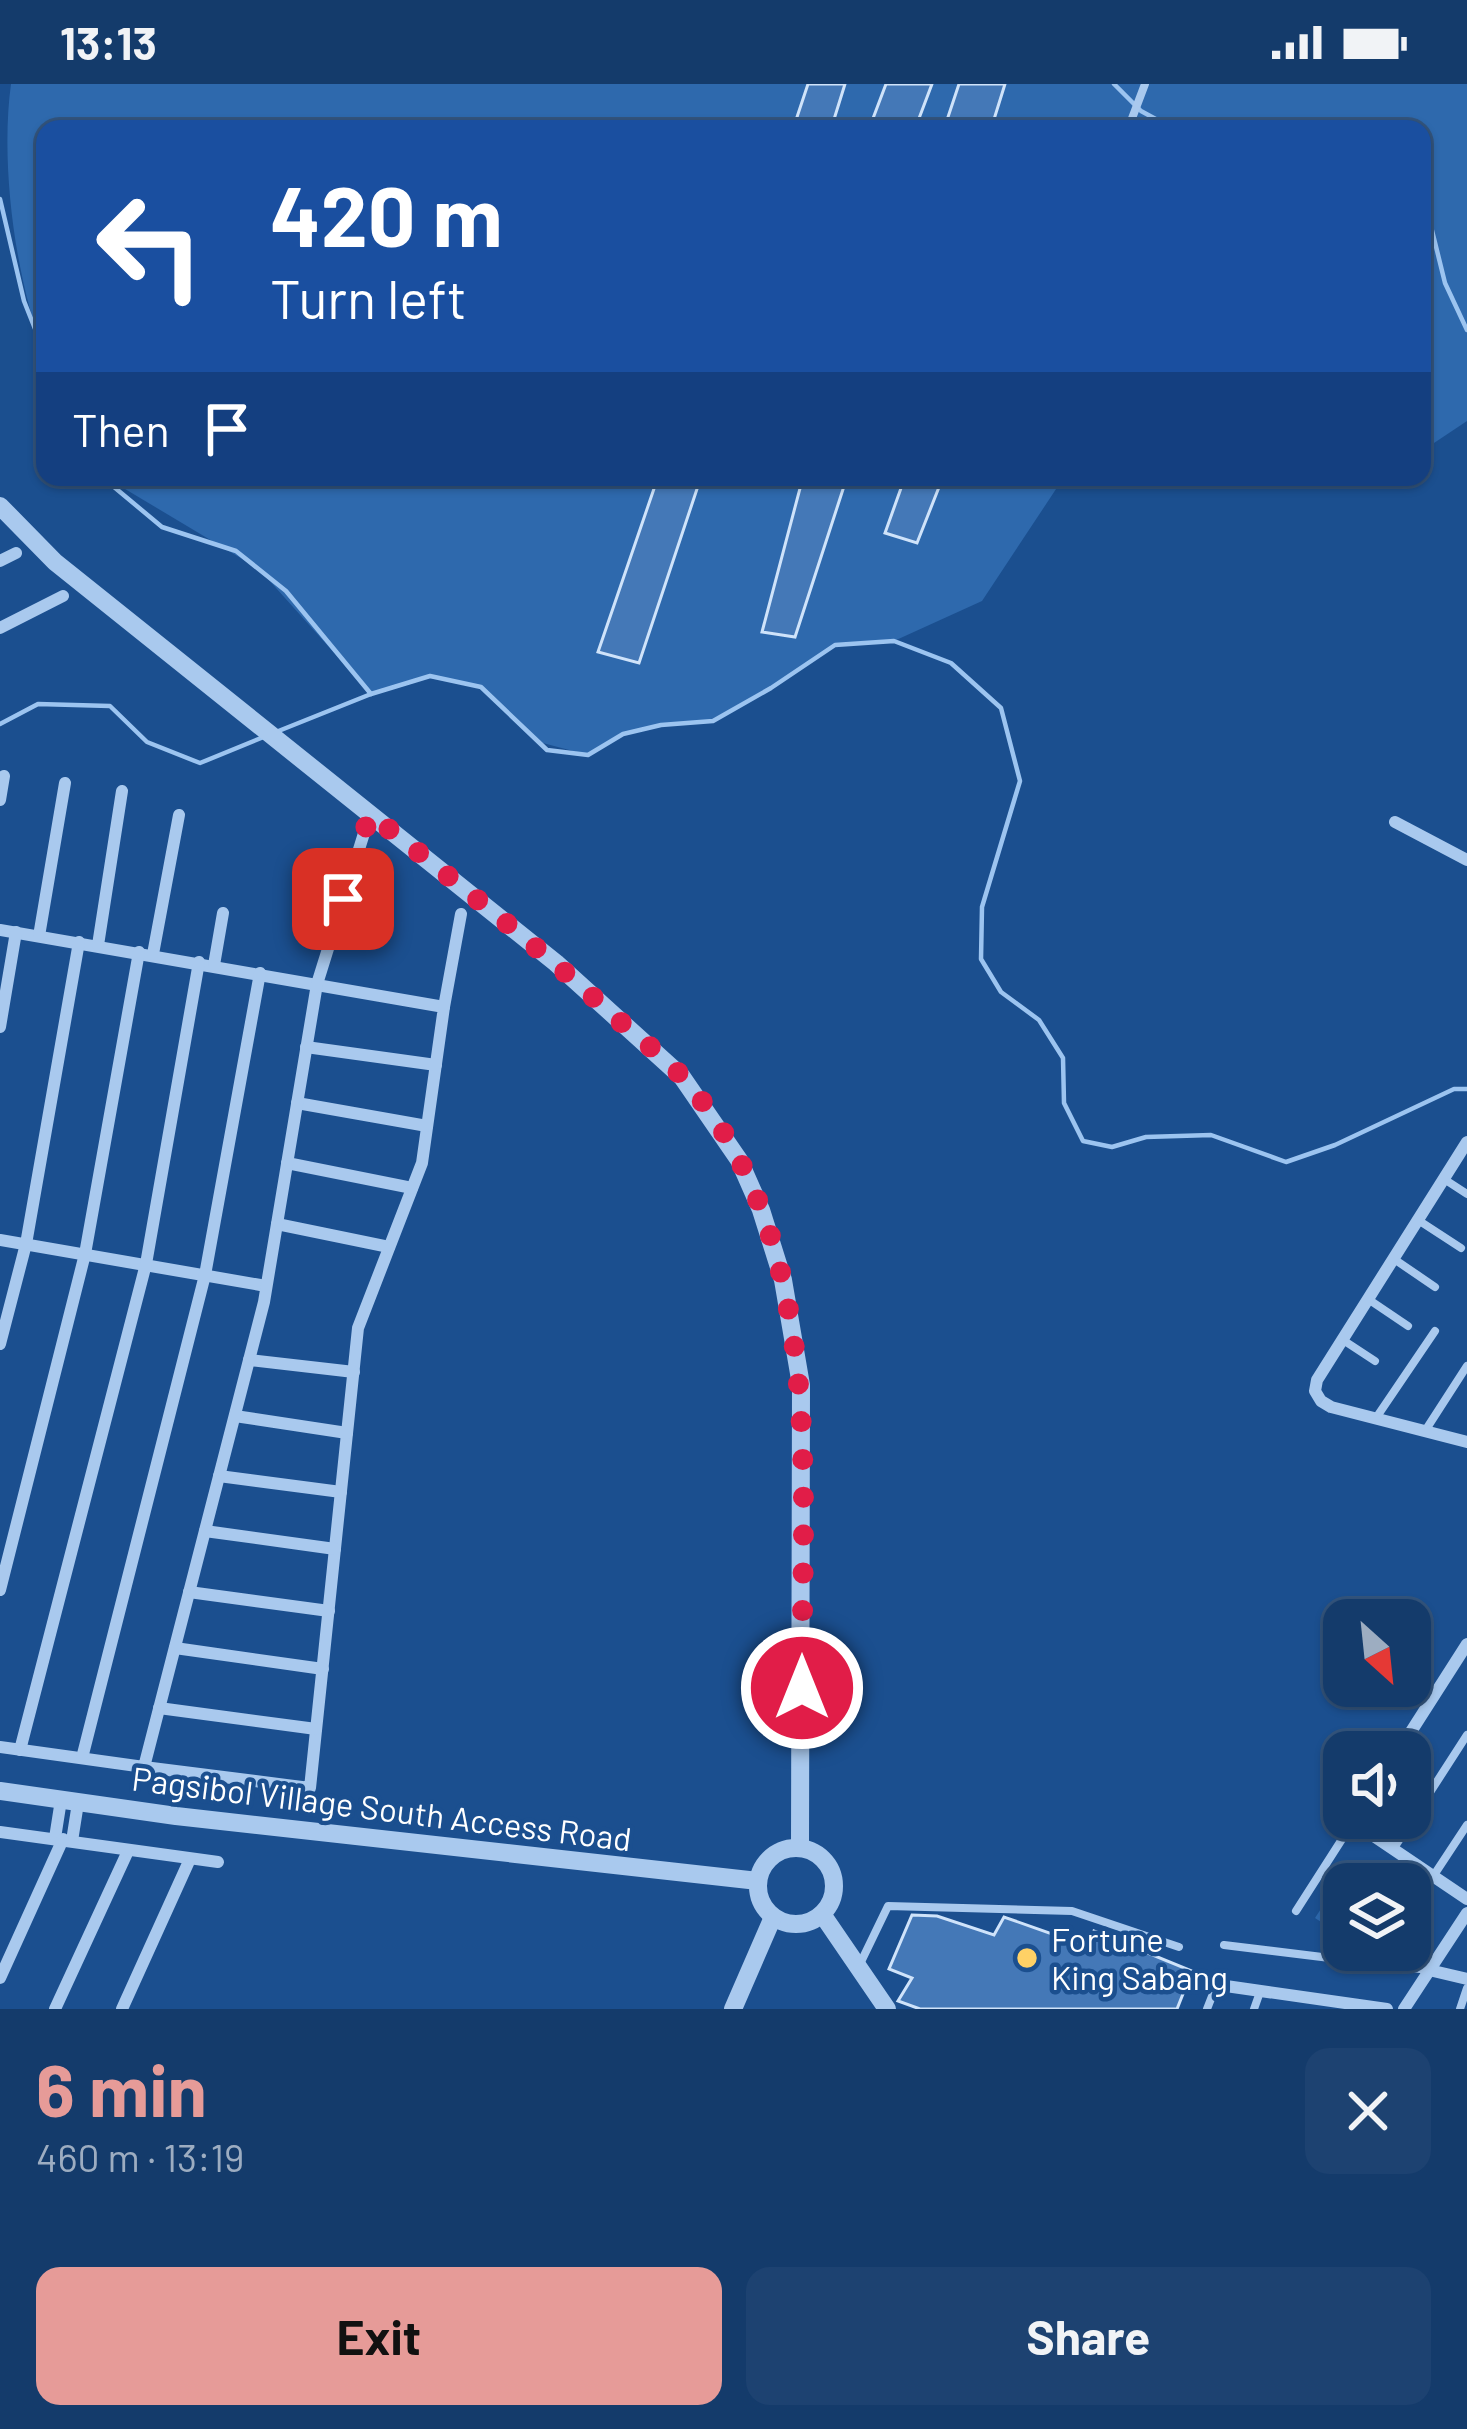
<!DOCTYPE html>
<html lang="en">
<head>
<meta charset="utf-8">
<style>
  :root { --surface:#143b6b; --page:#1d4271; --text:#f1f3f6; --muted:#9dadc1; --line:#33557e; --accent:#e69b98 }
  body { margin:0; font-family:Barlow,sans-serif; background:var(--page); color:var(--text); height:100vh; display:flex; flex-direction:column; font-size:45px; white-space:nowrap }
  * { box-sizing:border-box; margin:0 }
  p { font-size:39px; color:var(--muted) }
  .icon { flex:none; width:66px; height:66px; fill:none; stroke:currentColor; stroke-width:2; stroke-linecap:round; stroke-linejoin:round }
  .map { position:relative; height:1925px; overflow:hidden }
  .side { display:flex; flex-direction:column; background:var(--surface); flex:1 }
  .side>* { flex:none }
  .top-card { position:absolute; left:36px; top:36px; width:1395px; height:366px; border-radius:24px; box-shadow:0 3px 9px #0004,0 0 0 3px var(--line); background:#1a4fa0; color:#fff; overflow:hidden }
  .needle { width:78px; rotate:153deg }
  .tools { position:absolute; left:1323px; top:1515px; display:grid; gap:24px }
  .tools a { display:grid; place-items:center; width:108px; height:108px; border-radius:24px; background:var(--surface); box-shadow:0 3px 9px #0004,0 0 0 3px var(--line); font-size:60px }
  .pin { position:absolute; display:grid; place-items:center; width:102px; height:102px; color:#fff; margin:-51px; border-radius:24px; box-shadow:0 6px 18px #0006 }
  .me { position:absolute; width:132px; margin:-66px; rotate:0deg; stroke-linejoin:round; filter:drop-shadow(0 0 9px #0008) }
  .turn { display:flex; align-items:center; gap:42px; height:252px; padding:0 36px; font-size:54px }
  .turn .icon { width:156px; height:156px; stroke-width:2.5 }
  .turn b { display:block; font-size:84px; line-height:102px }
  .then { display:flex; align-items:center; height:114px; padding:0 36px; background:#0003; gap:24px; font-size:45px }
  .round { display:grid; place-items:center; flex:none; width:126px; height:126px; border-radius:24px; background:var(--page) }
  .head { display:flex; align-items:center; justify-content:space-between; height:204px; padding:0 36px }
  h1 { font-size:72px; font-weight:700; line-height:90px; color:var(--accent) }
  .button { display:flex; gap:24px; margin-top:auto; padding:24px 36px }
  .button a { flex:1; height:138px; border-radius:24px; background:var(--accent); color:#111; font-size:48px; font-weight:700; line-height:138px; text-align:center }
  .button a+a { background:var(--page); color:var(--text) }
  .status { display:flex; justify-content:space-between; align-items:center; height:84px; padding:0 60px; background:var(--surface); direction:ltr }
  .status svg { height:33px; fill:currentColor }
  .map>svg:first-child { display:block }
</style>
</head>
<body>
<div class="status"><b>13:13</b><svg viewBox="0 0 49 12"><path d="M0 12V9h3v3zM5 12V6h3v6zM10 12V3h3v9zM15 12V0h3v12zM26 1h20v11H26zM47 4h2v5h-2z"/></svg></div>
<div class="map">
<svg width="1467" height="1925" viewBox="0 0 1467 1925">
  <rect width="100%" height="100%" fill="#1b4f8f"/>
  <!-- green -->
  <g fill="#2e69ad">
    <path d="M11 0H1467V337L1431 361 1422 358V45H45V271C15 194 0 80 11 0Z"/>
    <polygon points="105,393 1064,393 982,517 894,557 835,561 773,603 708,637 659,641 623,650 588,671 539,658 481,603 430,592 371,610 259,485"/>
    <polygon points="1352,1777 1386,1799 1344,1800 1344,1853 1315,1834"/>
  </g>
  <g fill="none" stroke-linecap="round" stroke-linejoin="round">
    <!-- stream -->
    <g stroke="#9cc4f0" stroke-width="4.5">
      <polyline points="1114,0 1141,27 1174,45"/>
      <polyline points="1422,106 1445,199 1467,246"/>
      <polyline points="0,115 24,217 45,270"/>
      <polyline points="102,393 162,443 236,467 286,507 371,610"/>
      <polyline points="0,640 38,620 110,622 147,658 200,679 266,652"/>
      <polyline points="276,648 371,610 430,592 481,603 547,666 588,671 623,650 661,641 713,637 771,604 835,561 894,557 951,579 1001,624 1020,697 982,823 981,875 1001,908 1039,936 1063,974 1064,1019 1083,1057 1112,1063 1146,1053 1211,1051 1286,1078 1335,1061 1454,1005 1467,1005"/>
    </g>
  </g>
  <!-- building -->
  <g fill="#4478b7" stroke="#cfe3fa" stroke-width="3">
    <polygon points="808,0 845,0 831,45 793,45"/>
    <polygon points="886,0 932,0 915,45 869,45"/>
    <polygon points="959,0 1005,0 991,45 944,45"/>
    <polygon points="658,393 701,393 639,579 598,568"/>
    <polygon points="803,393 847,393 795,553 762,548"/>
    <polygon points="905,393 943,393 917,459 885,449"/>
    <polygon points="912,1831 937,1832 994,1851 1004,1833 1089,1863 1094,1847 1192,1887 1177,1925 920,1925 898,1917 912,1894 889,1885"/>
  </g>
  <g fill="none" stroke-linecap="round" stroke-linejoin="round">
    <!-- service -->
    <g stroke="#a9c9ee" stroke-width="8">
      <polyline points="1128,45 1145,0"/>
      <polyline points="1444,1095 1467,1110"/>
      <polyline points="1418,1136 1461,1164"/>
      <polyline points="1394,1175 1435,1203"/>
      <polyline points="1368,1215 1408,1242"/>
      <polyline points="1343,1256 1375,1277"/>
      <polyline points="1376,1334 1435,1247"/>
      <polyline points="1425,1347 1467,1282"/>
      <polyline points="1394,1764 1467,1651"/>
      <polyline points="1434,1791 1467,1741"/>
      <polyline points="1296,1827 1353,1738"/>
      <polyline points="1224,1861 1428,1886"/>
      <polyline points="859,1882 888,1822 1072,1827 1179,1863"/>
      <polyline points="1207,1925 1216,1902"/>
      <polyline points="1254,1925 1260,1908"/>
      <polyline points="1460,1925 1467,1904"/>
    </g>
    <!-- minor -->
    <g stroke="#a9c9ee" stroke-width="12">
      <polyline points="0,477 16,469"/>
      <polyline points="0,544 63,512"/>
      <polyline points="0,716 4,692"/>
      <polyline points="1395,738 1467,776"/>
      <polyline points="0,846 444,923 422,1079 358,1244 310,1704 144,1683"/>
      <polyline points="39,852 65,699"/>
      <polyline points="98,861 122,707"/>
      <polyline points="153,870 179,731"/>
      <polyline points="214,881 223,829"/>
      <polyline points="444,923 461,830"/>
      <polyline points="0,943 16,848"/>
      <polyline points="306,963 436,981"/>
      <polyline points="297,1019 427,1042"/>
      <polyline points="1467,1058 1317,1296 1315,1307 1321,1317 1331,1323 1467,1358"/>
      <polyline points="287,1079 412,1104"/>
      <polyline points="277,1140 389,1163"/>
      <polyline points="0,1156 266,1202"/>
      <polyline points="0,1260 26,1160 79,858"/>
      <polyline points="249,1276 354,1288"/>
      <polyline points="235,1332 347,1349"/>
      <polyline points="219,1392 341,1408"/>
      <polyline points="205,1447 335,1465"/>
      <polyline points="0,1506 85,1170 139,868"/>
      <polyline points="189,1508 329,1527"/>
      <polyline points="175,1564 323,1585"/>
      <polyline points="159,1624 316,1645"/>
      <polyline points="0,1663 144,1683 264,1218 317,900 370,730"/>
      <polyline points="20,1666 146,1180 199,878"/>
      <polyline points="1398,1668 1467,1560"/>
      <polyline points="82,1674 205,1191 260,889"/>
      <polyline points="1356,1734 1353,1738 1467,1815"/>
      <polyline points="0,1748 218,1778"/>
      <polyline points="55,1754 61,1716"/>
      <polyline points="72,1757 78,1719"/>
      <polyline points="1429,1886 1467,1895"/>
      <polyline points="0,1894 63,1755"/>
      <polyline points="1205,1899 1387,1925"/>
      <polyline points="55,1925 128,1767"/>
      <polyline points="122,1925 190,1775"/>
      <polyline points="1404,1925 1467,1829"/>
    </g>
    <!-- tertiary -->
    <g stroke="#a9c9ee" stroke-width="18">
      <polyline points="0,422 55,478 556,879 682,993 739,1076 761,1126 783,1196 801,1301 800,1764"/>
      <polyline points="0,1707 176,1732 758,1797"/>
      <circle cx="796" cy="1802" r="38"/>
      <polyline points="822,1830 887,1925"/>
      <polyline points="733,1925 773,1833"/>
    </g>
  </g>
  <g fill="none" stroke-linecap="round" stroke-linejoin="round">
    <!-- route -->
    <path stroke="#e11d48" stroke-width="21" stroke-dasharray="0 37.8" d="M343 815 370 730C453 796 537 861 615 933 637 953 663 971 683 994 829 1159 801 1400 802 1604"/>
  </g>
  <!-- markers -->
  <circle fill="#ffd166" stroke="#1b4f8f" stroke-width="4.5" cx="1027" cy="1874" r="12"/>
  <g text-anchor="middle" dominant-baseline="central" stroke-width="9" stroke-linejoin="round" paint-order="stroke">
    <!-- street labels -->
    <g font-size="33" fill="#fff" stroke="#1b4f8f">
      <text transform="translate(382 1724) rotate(7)">Pagsibol Village South Access Road</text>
    </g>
    <!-- poi labels -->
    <g font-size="33" fill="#fff" stroke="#1b4f8f" text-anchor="start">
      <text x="1051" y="1855">Fortune<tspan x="1051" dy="38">King Sabang</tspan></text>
    </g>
  </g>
</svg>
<div class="tools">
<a><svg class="needle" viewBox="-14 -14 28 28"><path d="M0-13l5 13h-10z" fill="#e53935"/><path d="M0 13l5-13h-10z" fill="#9dadc1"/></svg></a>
<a><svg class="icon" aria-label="sound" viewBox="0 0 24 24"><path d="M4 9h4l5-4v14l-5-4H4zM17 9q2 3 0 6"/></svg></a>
<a><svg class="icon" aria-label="layers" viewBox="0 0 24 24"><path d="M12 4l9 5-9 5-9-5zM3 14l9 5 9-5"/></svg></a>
</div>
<div class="pin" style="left:343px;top:815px;background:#d93025"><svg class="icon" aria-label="arrive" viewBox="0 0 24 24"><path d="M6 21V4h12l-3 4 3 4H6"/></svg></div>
<svg class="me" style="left:802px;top:1604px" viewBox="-20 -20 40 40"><circle r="17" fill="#e11d48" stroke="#fff" stroke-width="3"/><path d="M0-11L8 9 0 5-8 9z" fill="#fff"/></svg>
<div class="top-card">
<div class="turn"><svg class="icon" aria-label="left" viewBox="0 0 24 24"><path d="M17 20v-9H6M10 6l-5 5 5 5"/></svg><div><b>420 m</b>Turn left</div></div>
<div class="then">Then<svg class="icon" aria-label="arrive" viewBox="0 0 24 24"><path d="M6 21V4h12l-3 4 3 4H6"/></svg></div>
</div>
</div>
<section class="side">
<div class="head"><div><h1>6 min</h1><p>460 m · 13:19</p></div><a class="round"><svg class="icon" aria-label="close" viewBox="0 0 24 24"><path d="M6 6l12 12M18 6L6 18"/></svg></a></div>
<div class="button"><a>Exit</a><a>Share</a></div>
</section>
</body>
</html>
